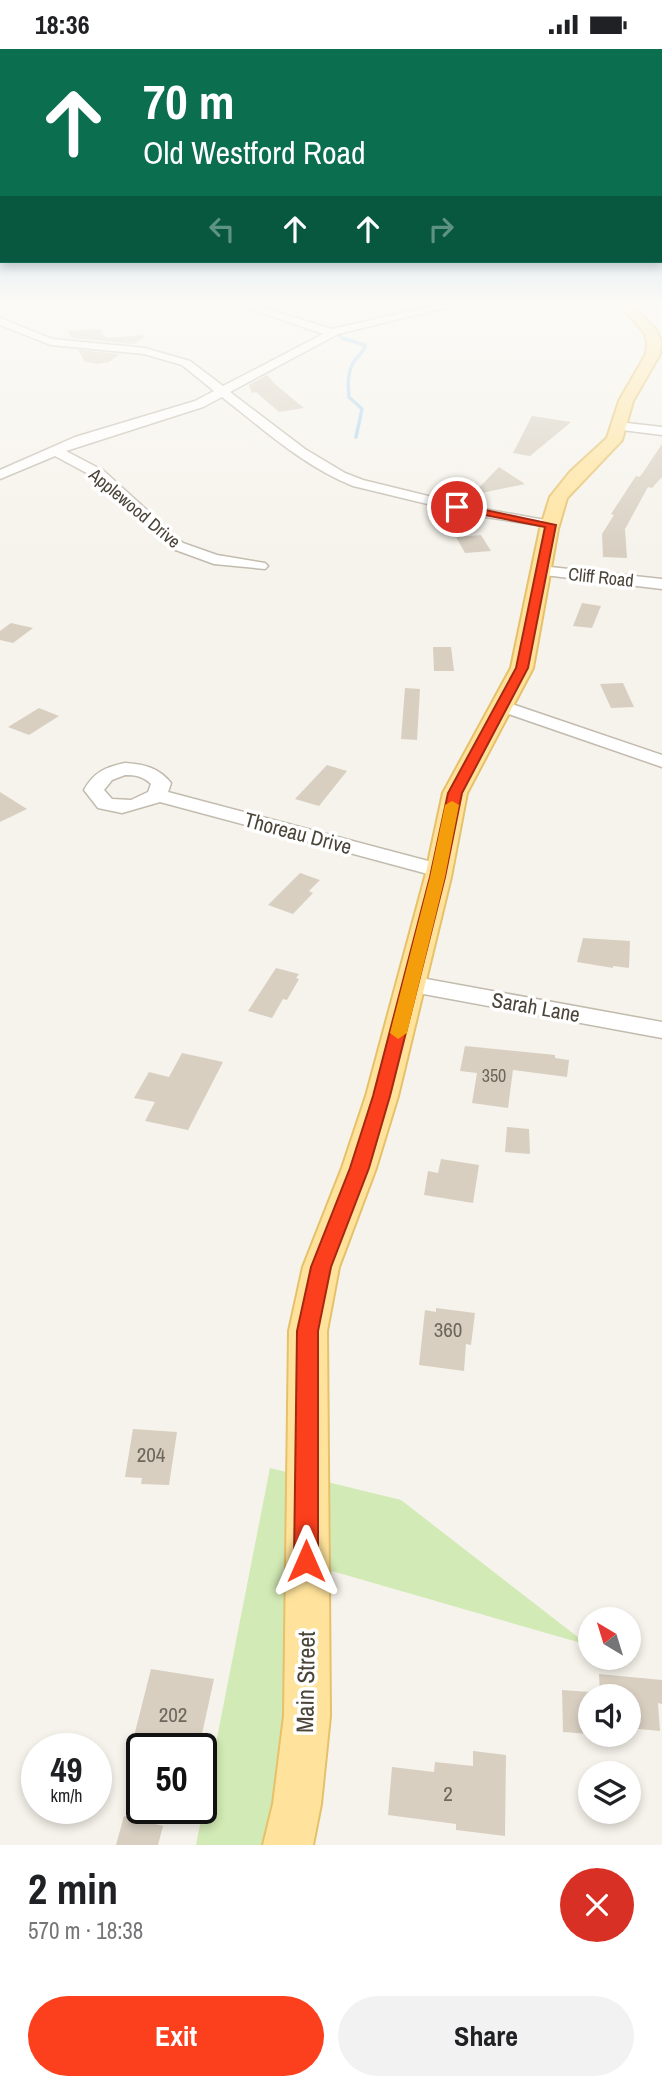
<!DOCTYPE html>
<html lang="en">
<head>
<meta charset="utf-8">
<style>
  :root { --surface:#fff; --page:#f2f2f2; --text:#202124; --muted:#757577; --accent:#fc3f1d }
  body { margin:0; font-family:"Archivo Narrow",sans-serif; background:var(--page); color:var(--text); height:100vh; display:flex; flex-direction:column; font-size:26px; white-space:nowrap }
  * { box-sizing:border-box; margin:0 }
  p { font-size:23px; color:var(--muted) }
  .icon { flex:none; width:38px; height:38px; fill:none; stroke:currentColor; stroke-width:2; stroke-linecap:round; stroke-linejoin:round }
  .map { position:relative; height:1796px; overflow:hidden }
  .drawer { display:flex; flex-direction:column; background:var(--surface); flex:1 }
  .drawer>* { flex:none }
  .guide { position:absolute; left:0px; top:0px; width:663px; height:214px; box-shadow:0 4px 10px #0003; background:#0b6e4f; color:#fff; overflow:hidden }
  .needle { width:46px; rotate:322deg }
  .buttons { position:absolute; left:578px; top:1558px; display:grid; gap:14px }
  .buttons a { display:grid; place-items:center; width:63px; height:63px; border-radius:50%; background:var(--surface); box-shadow:0 4px 10px #0003; font-size:35px }
  .speed { position:absolute; left:21px; top:1684px; display:flex; gap:14px; font-size:35px; font-weight:700; text-align:center }
  .speed>* { display:grid; place-content:center; width:91px; height:91px; border-radius:50%; background:var(--surface); box-shadow:0 4px 10px #0003; line-height:1 }
  .speed small { font-size:18px; font-weight:400 }
  .speed .limit { border:4px solid #111; border-radius:10px; background:#fff; color:#111 }
  .pin { position:absolute; display:grid; place-items:center; width:60px; height:60px; color:#fff; margin:-30px; border:4px solid #fff; border-radius:50%; box-shadow:0 2px 7px #0007 }
  .me { position:absolute; width:77px; margin:-38px; rotate:0deg; stroke-linejoin:round; filter:drop-shadow(0 0 5px #0008) }
  .turn { display:flex; align-items:center; gap:24px; height:147px; padding:0 28px; font-size:32px }
  .turn .icon { width:91px; height:91px; stroke-width:2.5 }
  .turn b { display:block; font-size:49px; line-height:60px }
  .lanes { display:flex; align-items:center; height:66px; padding:0 28px; background:#0003; justify-content:center; gap:35px; direction:ltr }
  .lanes .off { opacity:.35 }
  .round { display:grid; place-items:center; flex:none; width:74px; height:74px; border-radius:37px; background:var(--page) }
  .headline { display:flex; align-items:center; justify-content:space-between; height:119px; padding:0 28px }
  h1 { font-size:42px; font-weight:700; line-height:52px }
  .action { display:flex; gap:14px; margin-top:auto; padding:14px 28px }
  .action a { flex:1; height:80px; border-radius:42px; background:var(--accent); color:#fff; font-size:28px; font-weight:700; line-height:80px; text-align:center }
  .action a+a { background:var(--page); color:var(--text) }
  .status { display:flex; justify-content:space-between; align-items:center; height:49px; padding:0 35px; background:var(--surface); direction:ltr }
  .status svg { height:19px; fill:currentColor }
  .map>svg:first-child { display:block }
</style>
</head>
<body>
<div class="status"><b>18:36</b><svg viewBox="0 0 49 12"><path d="M0 12V9h3v3zM5 12V6h3v6zM10 12V3h3v9zM15 12V0h3v12zM26 1h20v11H26zM47 4h2v5h-2z"/></svg></div>
<div class="map">
<svg width="662" height="1796" viewBox="0 0 662 1796">
  <rect width="100%" height="100%" fill="#f6f3ec"/>
  <!-- green -->
  <polygon fill="#d2eab5" points="270,1419 401,1451 588,1596 332,1522 289,1796 196,1796"/>
  <g fill="none" stroke-linecap="round" stroke-linejoin="round">
    <!-- stream -->
    <g stroke="#a9d4f2" stroke-width="3.5">
      <polyline points="284,267 280,266 279,262 292,255"/>
      <path d="M339 285 342 289 365 296C363 304 360 305 355 311 347 322 348 336 349 348L362 360 356 388"/>
    </g>
  </g>
  <!-- building -->
  <g fill="#d8cfc1">
    <polygon points="100,280 106,289 146,286 134,295 72,289 68,282"/>
    <polygon points="78,301 120,305 109,313 99,315 85,313"/>
    <polygon points="267,326 276,336 304,359 279,363 256,343 252,344 249,336"/>
    <polygon points="532,367 571,373 530,407 513,404"/>
    <polygon points="662,395 662,428 652,439 648,438 625,480 627,509 603,508 602,485 614,466 611,465 636,427 639,428 642,425"/>
    <polygon points="499,418 525,435 472,446"/>
    <polygon points="481,486 491,502 465,504 456,488"/>
    <polygon points="582,554 601,557 592,579 573,577"/>
    <polygon points="11,574 33,579 13,594 0,591 0,582"/>
    <polygon points="433,598 451,598 454,622 434,622"/>
    <polygon points="623,634 634,658 611,659 600,635"/>
    <polygon points="405,639 420,640 417,691 401,690"/>
    <polygon points="39,659 59,667 29,686 8,678"/>
    <polygon points="327,716 347,722 319,757 295,750"/>
    <polygon points="0,743 27,760 0,773"/>
    <polygon points="300,824 320,831 309,842 313,844 293,865 268,856"/>
    <polygon points="583,889 630,892 629,919 613,917 613,919 577,913"/>
    <polygon points="276,919 299,925 296,929 299,930 287,951 283,950 272,969 248,962"/>
    <polygon points="465,997 555,1006 555,1009 569,1011 567,1028 513,1021 508,1059 472,1054 477,1024 460,1022"/>
    <polygon points="182,1004 223,1013 188,1081 145,1072 155,1053 134,1049 149,1023 169,1028"/>
    <polygon points="507,1078 529,1080 530,1105 505,1103"/>
    <polygon points="441,1110 479,1116 473,1154 424,1146 428,1122 438,1124"/>
    <polygon points="436,1259 475,1264 471,1296 466,1295 464,1322 419,1316 425,1261 436,1263"/>
    <polygon points="133,1380 177,1383 169,1436 141,1435 142,1429 125,1428"/>
    <polygon points="151,1620 214,1630 199,1699 131,1699"/>
    <polygon points="599,1625 662,1631 662,1655 658,1654 660,1682 628,1679 628,1647 600,1647"/>
    <polygon points="562,1641 590,1643 590,1685 563,1683"/>
    <polygon points="473,1702 506,1706 505,1787 456,1781 456,1775 388,1766 392,1718 434,1723 435,1713 473,1717"/>
    <polygon points="124,1767 163,1777 158,1796 116,1796"/>
  </g>
  <g fill="none" stroke-linecap="round" stroke-linejoin="round">
    <defs>
      <g id="minor">
        <path d="M236 255H251L332 280 442 255H460L338 285 230 343 305 400 345 424 363 431 473 458 556 473 558 476 556 479 473 466 353 437C303 417 263 380 222 348L203 358 66 402 104 422 183 494 217 506 265 514 268 517 265 520 214 515 173 500 94 428 55 407 0 430V421L75 388 195 352 214 342 182 316 144 305 51 296 0 276V269L52 290 145 299 190 312 223 337 323 285Z"/>
        <polygon points="618,373 662,378 662,386 614,380 612,377"/>
        <polygon points="541,517 662,530 662,540 536,525 533,522 536,519"/>
        <polygon points="503,652 662,706 662,718 497,661 494,657 497,653"/>
        <path d="M125 714C144 715 159 719 171 734L168 743 447 817 450 822 447 827 439 828 160 753 122 764 98 759 84 741C94 723 106 718 125 714ZM125 726C135 726 143 727 151 735L148 743 131 751 112 750 104 741 112 731Z"/>
        <polygon points="410,927 662,973 662,989 402,941 398,935 402,929"/>
      </g>
      <polygon id="major" points="618,255 631,255 657,282 661,293 660,305 633,352 622,391 567,449 558,480 533,619 467,744 451,828 398,1047 376,1119 339,1218 327,1282 330,1667 321,1755 313,1796 263,1796 273,1755 284,1667 289,1282 303,1218 342,1119 366,1047 425,828 443,744 511,619 540,480 550,448 570,423 607,389 619,352 646,305 647,293 644,283"/>
    </defs>
    <!-- minor casing -->
    <use href="#minor" stroke="#c2bbae" stroke-width="3"/>
    <!-- major casing -->
    <use href="#major" stroke="#e6c16a" stroke-width="4"/>
    <!-- minor -->
    <use href="#minor" fill="#fff" fill-rule="evenodd"/>
    <!-- major -->
    <use href="#major" fill="#ffe39c" fill-rule="evenodd"/>
  </g>
  <!-- sky -->
  <linearGradient id="sky" x2="0" y2="1"><stop stop-color="#8fc1ec"/><stop offset="0.5" stop-color="#fbfaf6"/><stop offset="1" stop-color="#fbfaf6" stop-opacity="0"/></linearGradient>
  <rect width="662" height="506" fill="url(#sky)"/>
  <!-- route -->
  <polygon fill="#fc3f1d" stroke="#a42913" stroke-width="2" points="457,455 556,476 528,619 462,744 445,828 390,1047 369,1119 331,1218 318,1282 318,1512 315,1520 306,1524 298,1520 294,1512 297,1282 311,1218 350,1119 373,1047 430,828 448,744 516,619 545,478 454,460 454,456"/>
  <!-- slow -->
  <polygon fill="#f59e0b" points="452,752 459,756 445,828 407,984 398,990 390,984 430,828 445,756"/>
  <g text-anchor="middle" dominant-baseline="central" stroke-width="7" stroke-linejoin="round" paint-order="stroke">
    <!-- far-street labels -->
    <g font-size="18" fill="#4b4439" stroke="#fff">
      <text transform="translate(135 459) rotate(40)">Applewood Drive</text>
      <text transform="translate(601 528) rotate(6)">Cliff Road</text>
    </g>
    <!-- number labels -->
    <g font-size="18" fill="#6e675b">
      <text x="494" y="1026">350</text>
    </g>
    <!-- street labels -->
    <g font-size="21" fill="#4b4439" stroke="#fff">
      <text transform="translate(298 784) rotate(15)">Thoreau Drive</text>
      <text transform="translate(536 958) rotate(10)">Sarah Lane</text>
    </g>
    <!-- near-number labels -->
    <g font-size="21" fill="#6e675b">
      <text x="448" y="1280">360</text>
      <text x="151" y="1405">204</text>
      <text x="173" y="1665">202</text>
      <text x="448" y="1744">2</text>
    </g>
    <!-- near-street labels -->
    <g font-size="24" fill="#4b4439" stroke="#fff">
      <text transform="translate(305 1633) rotate(-89)">Main Street</text>
    </g>
  </g>
</svg>
<div class="buttons">
<a><svg class="needle" viewBox="-14 -14 28 28"><path d="M0-13l5 13h-10z" fill="#e53935"/><path d="M0 13l5-13h-10z" fill="#757577"/></svg></a>
<a><svg class="icon" aria-label="sound" viewBox="0 0 24 24"><path d="M4 9h4l5-4v14l-5-4H4zM17 9q2 3 0 6"/></svg></a>
<a><svg class="icon" aria-label="layers" viewBox="0 0 24 24"><path d="M12 4l9 5-9 5-9-5zM3 14l9 5 9-5"/></svg></a>
</div>
<div class="speed"><div>49<small>km/h</small></div><div class="limit">50</div></div>
<div class="pin" style="left:457px;top:458px;background:#d93025"><svg class="icon" aria-label="arrive" viewBox="0 0 24 24"><path d="M6 21V4h12l-3 4 3 4H6"/></svg></div>
<svg class="me" style="left:306px;top:1512px" viewBox="-20 -20 40 40"><path d="M0-17L14 15 0 8-14 15z" fill="#fc3f1d" stroke="#fff" stroke-width="4"/></svg>
<div class="guide">
<div class="turn"><svg class="icon" aria-label="ahead" viewBox="0 0 24 24"><path d="M12 20V5M6 11l6-6 6 6"/></svg><div><b>70 m</b>Old Westford Road</div></div>
<div class="lanes"><svg class="icon off" aria-label="left" viewBox="0 0 24 24"><path d="M17 20v-9H6M10 6l-5 5 5 5"/></svg><svg class="icon" aria-label="ahead" viewBox="0 0 24 24"><path d="M12 20V5M6 11l6-6 6 6"/></svg><svg class="icon" aria-label="ahead" viewBox="0 0 24 24"><path d="M12 20V5M6 11l6-6 6 6"/></svg><svg class="icon off" aria-label="right" viewBox="0 0 24 24"><path d="M7 20v-9h11M14 6l5 5-5 5"/></svg></div>
</div>
</div>
<section class="drawer">
<div class="headline"><div><h1>2 min</h1><p>570 m · 18:38</p></div><a class="round" style="background:#d93025;color:#fff"><svg class="icon" aria-label="close" viewBox="0 0 24 24"><path d="M6 6l12 12M18 6L6 18"/></svg></a></div>
<div class="action"><a>Exit</a><a>Share</a></div>
</section>
</body>
</html>
